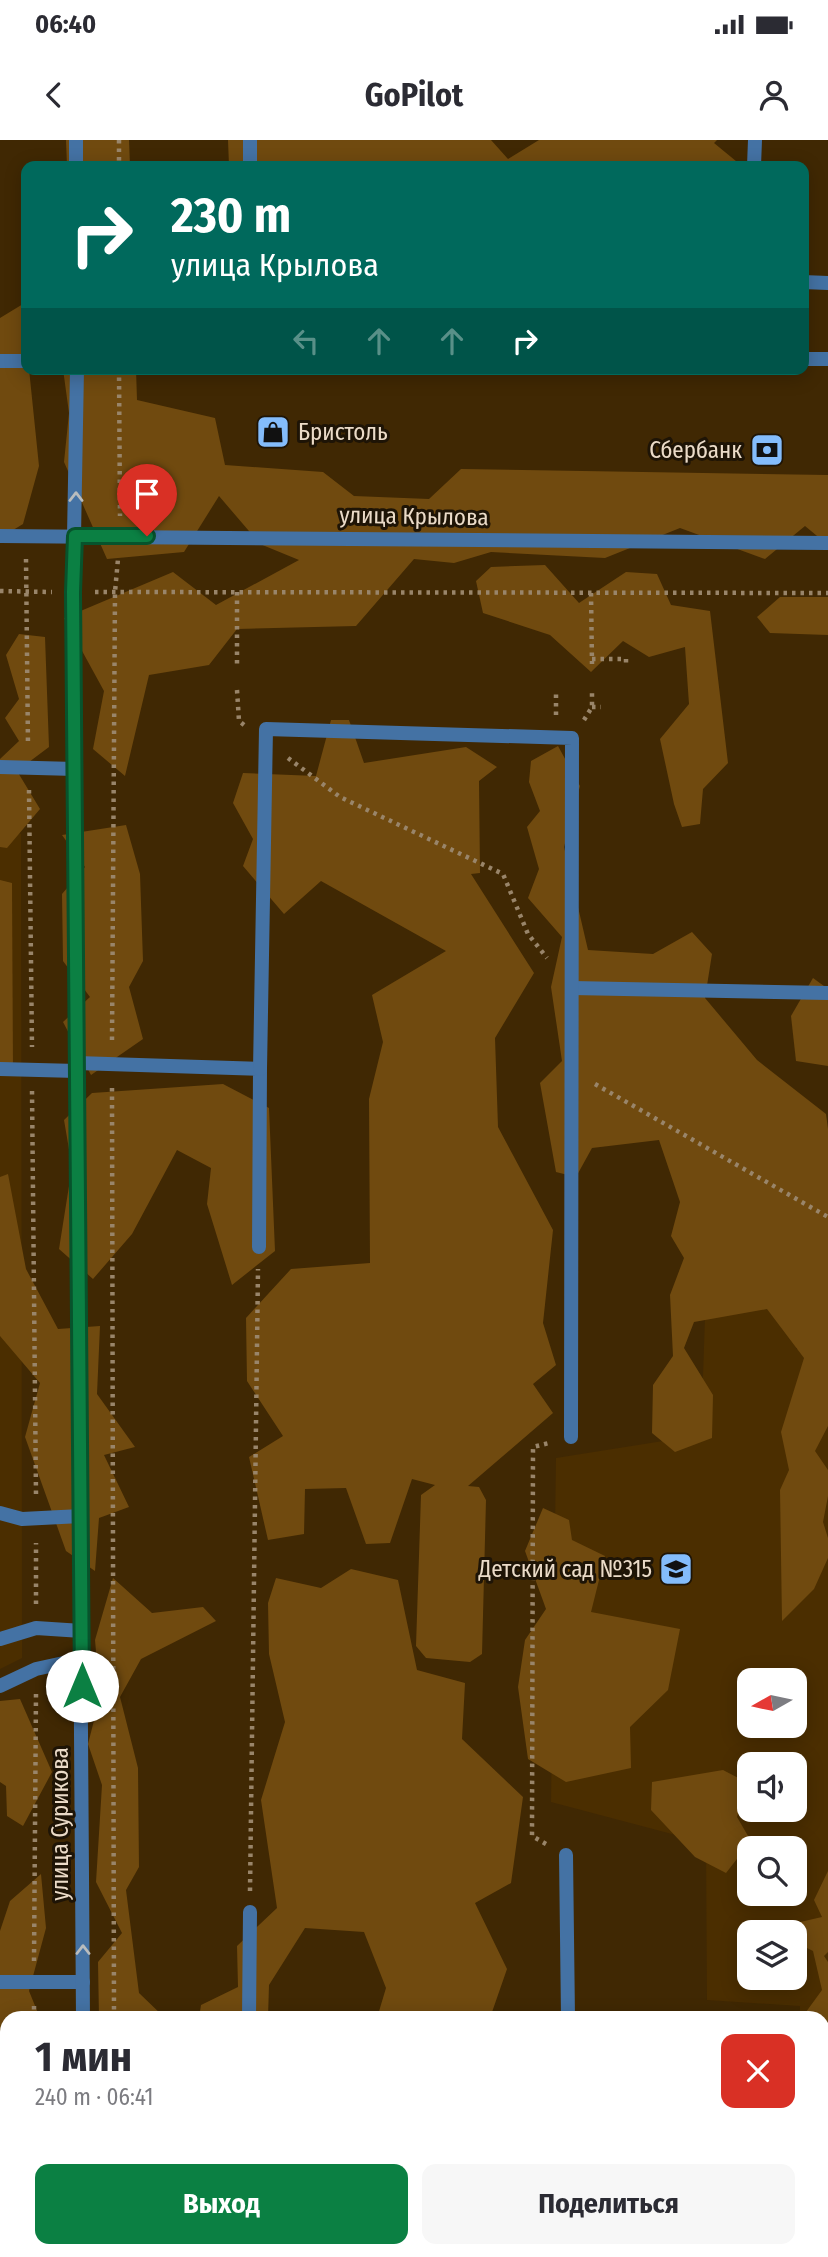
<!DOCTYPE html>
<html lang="ru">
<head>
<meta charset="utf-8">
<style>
  :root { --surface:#fff; --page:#f7f7f7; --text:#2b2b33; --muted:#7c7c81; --accent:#0b8043 }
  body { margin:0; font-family:"Fira Sans Condensed",sans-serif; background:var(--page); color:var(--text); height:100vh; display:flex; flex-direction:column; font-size:26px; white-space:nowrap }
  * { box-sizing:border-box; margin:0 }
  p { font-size:23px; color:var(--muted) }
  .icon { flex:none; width:38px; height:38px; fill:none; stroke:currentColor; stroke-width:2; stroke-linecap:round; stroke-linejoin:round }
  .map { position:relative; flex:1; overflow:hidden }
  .drawer { position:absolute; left:0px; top:1871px; width:830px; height:247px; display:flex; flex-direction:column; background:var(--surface); border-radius:21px 21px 0 0; box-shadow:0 4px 18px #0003 }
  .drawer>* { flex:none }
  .top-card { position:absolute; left:21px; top:21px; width:788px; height:214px; border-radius:14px; box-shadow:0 4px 18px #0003; background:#00695c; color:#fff; overflow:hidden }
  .needle { width:46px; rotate:261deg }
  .fabs { position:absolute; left:737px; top:1528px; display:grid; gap:14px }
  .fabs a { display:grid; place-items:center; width:70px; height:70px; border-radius:14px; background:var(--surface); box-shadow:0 4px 18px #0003; font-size:35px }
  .pin { position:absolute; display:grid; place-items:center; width:60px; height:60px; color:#fff; margin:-72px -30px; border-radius:50% 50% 50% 0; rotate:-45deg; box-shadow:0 0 7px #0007 }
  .pin .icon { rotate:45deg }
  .me { position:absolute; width:77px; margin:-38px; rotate:0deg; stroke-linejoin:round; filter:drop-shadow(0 0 5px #0008) }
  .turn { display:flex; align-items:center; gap:24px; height:147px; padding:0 35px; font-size:32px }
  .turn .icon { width:91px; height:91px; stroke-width:2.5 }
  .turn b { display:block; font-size:49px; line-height:60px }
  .lanes { display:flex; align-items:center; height:66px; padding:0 35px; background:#0003; justify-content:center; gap:35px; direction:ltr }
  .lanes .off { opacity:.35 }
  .round { display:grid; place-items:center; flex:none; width:74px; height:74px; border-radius:14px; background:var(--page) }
  .overview { display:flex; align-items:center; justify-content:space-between; height:119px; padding:0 35px }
  h1 { font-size:42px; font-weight:700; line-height:52px }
  .action { display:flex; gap:14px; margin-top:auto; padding:14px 35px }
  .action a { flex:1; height:80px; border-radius:14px; background:var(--accent); color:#fff; font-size:28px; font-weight:700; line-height:80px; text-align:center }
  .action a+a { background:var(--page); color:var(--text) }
  .status { display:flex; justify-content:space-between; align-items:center; height:49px; padding:0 35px; background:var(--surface); direction:ltr }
  .status svg { height:19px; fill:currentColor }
  header { display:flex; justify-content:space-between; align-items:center; height:91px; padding:0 35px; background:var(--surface); font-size:32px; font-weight:700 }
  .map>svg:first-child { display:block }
</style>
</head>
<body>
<div class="status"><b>06:40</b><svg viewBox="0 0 49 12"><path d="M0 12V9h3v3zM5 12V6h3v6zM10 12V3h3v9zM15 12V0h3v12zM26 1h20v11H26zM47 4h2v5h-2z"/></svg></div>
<header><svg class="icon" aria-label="back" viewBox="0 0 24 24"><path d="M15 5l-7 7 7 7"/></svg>GoPilot<svg class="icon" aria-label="person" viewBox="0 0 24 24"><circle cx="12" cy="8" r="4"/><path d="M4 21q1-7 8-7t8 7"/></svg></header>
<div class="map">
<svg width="828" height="2117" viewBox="0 0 828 2117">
  <rect width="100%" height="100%" fill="#402803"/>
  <!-- built -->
  <g fill="#4b2e00" fill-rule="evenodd">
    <polygon points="0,684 21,694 22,1518 0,1529"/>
    <path d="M706 1148 796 1149V1209L828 1210V2053H822V1878H800V1866L707 1860 706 1703 551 1662 556 1318 701 1295ZM749 1540H794V1586H749ZM749 1624H794V1670H749ZM749 1708H794V1754H749ZM749 1792H794V1838H749Z"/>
  </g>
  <!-- green -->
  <g fill="#704a0f">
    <polygon points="66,0 129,0 130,26 67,26"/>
    <polygon points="228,0 491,0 508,19 539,0 717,0 714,3 742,26 229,26"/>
    <polygon points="23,164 26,229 29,229 39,326 23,384 0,398 0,178"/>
    <polygon points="63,229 136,229 137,260 215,278 225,325 323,332 354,356 429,359 461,329 828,335 828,405 805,386 765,419 680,388 605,418 491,412 454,423 414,419 356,486 237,489 209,525 149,535 125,636 93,609 104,551 64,478 173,432 216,465 299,420 260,404 219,356 184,412 107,419 64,322 69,273"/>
    <polygon points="545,425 579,463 626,432 657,434 671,465 710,471 728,623 703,649 700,684 682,687 674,664 660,599 689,564 685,507 649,517 623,501 591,532 550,495 483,473 476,441 491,427"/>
    <polygon points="780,457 828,457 828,495 770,493 757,477"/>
    <polygon points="19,494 45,497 49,607 17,631 40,669 7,708 0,707 0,619 19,601 5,578 19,559 6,515"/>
    <polygon points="331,580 349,580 364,623 466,607 497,627 479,641 480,733 471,734 534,833 495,898 498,987 553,1090 543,1183 556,1225 533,1244 553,1273 468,1346 479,1347 486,1360 482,1514 470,1522 426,1518 416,1506 421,1355 435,1345 412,1339 390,1403 366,1404 346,1348 305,1349 304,1394 268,1400 249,1317 283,1296 247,1241 246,1178 291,1129 370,1123 369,959 383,902 372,855 446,811 321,741 284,774 243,726 253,699 233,663 243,633 316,636"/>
    <polygon points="558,606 580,646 564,707 588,810 653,814 692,792 712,814 705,858 757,920 826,974 828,989 828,1286 815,1311 828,1330 828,1356 823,1382 828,1398 828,1418 814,1449 782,1481 780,1350 789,1330 781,1292 804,1218 767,1169 694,1182 684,1208 713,1255 712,1298 675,1312 652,1293 653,1245 673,1216 670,1155 684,1118 671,1096 680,1062 659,1000 592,1008 576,1037 556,1032 540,943 562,921 551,847 562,797 528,758 539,729 527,687 540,671 529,642 531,621"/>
    <polygon points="126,685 140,734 143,821 129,847 143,899 91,935 63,882 90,857 63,821 62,754 85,727 62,695"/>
    <polygon points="0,740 12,743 13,933 0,934"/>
    <polygon points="813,838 828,849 828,926 796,921 791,876"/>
    <polygon points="223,944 269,968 275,1111 232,1145 207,1064 211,1028 177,1010 132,1094 93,1139 59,1109 72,1027 64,980 92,953"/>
    <polygon points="8,1034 26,1129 58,1189 100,1186 97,1254 135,1307 104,1315 129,1367 99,1378 95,1431 66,1411 25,1297 40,1243 0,1196 0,1037"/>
    <polygon points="543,1368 569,1380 572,1400 605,1416 591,1472 680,1489 668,1550 630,1587 631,1628 566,1642 528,1619 518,1547 525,1500 546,1469 525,1411"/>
    <polygon points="351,1429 398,1440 417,1530 465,1543 462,1599 523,1657 511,1743 475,1763 507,1829 491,1875 460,1878 377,1878 386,1848 364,1792 305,1788 269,1845 268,1878 199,1878 201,1865 238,1847 237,1806 277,1768 261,1660 285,1582 269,1514 268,1463 276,1438 321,1448"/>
    <polygon points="113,1438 152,1473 203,1467 216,1481 141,1519 120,1557 138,1628 139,1727 126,1750 139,1853 165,1878 99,1878 98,1822 122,1793 96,1742 102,1645 88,1604 100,1557 95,1500"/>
    <polygon points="20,1559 52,1632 23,1686 7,1676 6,1646 0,1642 0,1561"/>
    <polygon points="723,1630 746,1642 737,1677 751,1701 726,1733 695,1717 651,1670 652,1642"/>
    <polygon points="828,1731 828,1812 824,1816 828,1822 828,1883 823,1884 822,1878 810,1878 806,1872 822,1850 813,1811 795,1802 794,1792 786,1792 787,1785 822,1777 814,1760"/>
    <polygon points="41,1734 46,1788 29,1851 40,1878 7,1878 7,1964 4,1964 3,1893 0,1892 0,1791 10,1761"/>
    <path d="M823 1961C828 2003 828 2044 824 2087H828V2117H809L807 2111 822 2110Z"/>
    <polygon points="314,2110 526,2110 529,2117 237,2117 239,2113"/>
    <polygon points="641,2111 726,2111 734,2117 637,2117"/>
  </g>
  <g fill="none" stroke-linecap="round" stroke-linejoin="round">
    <!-- path -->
    <g stroke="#99856a" stroke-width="4.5" stroke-dasharray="3.5 5" stroke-linecap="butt">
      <polyline points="119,0 119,26"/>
      <polyline points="119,229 120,376"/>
      <polyline points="26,419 28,606"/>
      <polyline points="0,451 52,452"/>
      <polyline points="95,452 828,453"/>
      <polyline points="237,452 237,527"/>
      <polyline points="591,453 592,524"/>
      <polyline points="592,519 626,519 626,524"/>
      <polyline points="237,550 239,581 244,585"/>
      <polyline points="592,567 601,567"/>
      <polyline points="556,575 556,551"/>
      <polyline points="584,580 592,567 592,550"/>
      <polyline points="288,618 340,657 503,734 528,794 547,818"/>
      <polyline points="29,650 32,907"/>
      <polyline points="112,900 115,452 118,419"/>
      <polyline points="595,944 828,1077"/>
      <polyline points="112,948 114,1878"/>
      <polyline points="32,951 36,1355"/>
      <polyline points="36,1464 36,1403"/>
      <polyline points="546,1704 532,1696 533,1307 549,1303"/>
      <polyline points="250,1751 258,1129"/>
      <polyline points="34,1821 36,1553"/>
      <polyline points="34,1878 34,1865"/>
      <polyline points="114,2110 114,2117"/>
      <polyline points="32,2117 32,2110"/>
    </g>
    <!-- lane -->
    <g stroke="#4472a4" stroke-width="14">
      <polyline points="250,0 250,26"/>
      <polyline points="754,26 755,0"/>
      <polyline points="803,142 828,143"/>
      <polyline points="803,219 828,219"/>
      <polyline points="0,221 26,221"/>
      <polyline points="0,627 75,629"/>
      <polyline points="572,848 828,853"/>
      <polyline points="77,923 260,929 259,1107"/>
      <polyline points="0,929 77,931"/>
      <polyline points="260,929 266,589 572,598 571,1297"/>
      <polyline points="0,1373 22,1379 81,1376"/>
      <polyline points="0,1499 36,1488 82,1491"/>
      <polyline points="0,1546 36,1529 82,1519"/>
      <polyline points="566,1715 568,1878"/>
      <polyline points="0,1842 83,1842"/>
      <polyline points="249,1878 250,1772"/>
      <polyline points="822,2077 828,2077"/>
      <polyline points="248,2110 248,2117"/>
      <polyline points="571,2117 571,2110"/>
    </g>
    <!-- street -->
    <g stroke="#4472a4" stroke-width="14">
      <polyline points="76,0 76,26"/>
      <polyline points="77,229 73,452 83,1878"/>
      <polyline points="0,396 828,403"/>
      <polyline points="82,2117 82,2110"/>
    </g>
  </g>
  <!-- one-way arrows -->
  <defs><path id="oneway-chevron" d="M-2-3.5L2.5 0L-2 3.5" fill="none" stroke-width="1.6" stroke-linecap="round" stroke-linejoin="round" transform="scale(1.75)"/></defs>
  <g stroke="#b9bcbd">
    <use href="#oneway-chevron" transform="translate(76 357) rotate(-90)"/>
    <use href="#oneway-chevron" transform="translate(83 1810) rotate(-90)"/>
  </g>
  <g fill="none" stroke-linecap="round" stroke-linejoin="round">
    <defs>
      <polyline id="route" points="82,1546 73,452 75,396 147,396"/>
    </defs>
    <!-- route casing -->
    <use href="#route" stroke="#07532c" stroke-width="18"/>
    <!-- route -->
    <use href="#route" stroke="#0b8043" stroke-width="12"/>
  </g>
  <!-- icons -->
  <defs>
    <symbol id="shop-square" viewBox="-11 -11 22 22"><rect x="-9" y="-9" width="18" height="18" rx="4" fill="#84bcfb" stroke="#1e1406"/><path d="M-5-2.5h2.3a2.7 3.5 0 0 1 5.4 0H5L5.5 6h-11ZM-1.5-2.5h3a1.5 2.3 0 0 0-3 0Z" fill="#111"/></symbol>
    <symbol id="bank-square" viewBox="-11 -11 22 22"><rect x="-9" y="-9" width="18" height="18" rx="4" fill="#84bcfb" stroke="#1e1406"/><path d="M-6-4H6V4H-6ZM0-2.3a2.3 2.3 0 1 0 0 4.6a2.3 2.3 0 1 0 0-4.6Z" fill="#111"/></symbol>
    <symbol id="school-square" viewBox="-11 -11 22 22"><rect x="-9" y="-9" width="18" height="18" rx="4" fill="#84bcfb" stroke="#1e1406"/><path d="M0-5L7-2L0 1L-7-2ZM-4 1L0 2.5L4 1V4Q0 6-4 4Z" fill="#111"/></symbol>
  </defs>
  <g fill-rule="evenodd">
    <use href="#shop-square" x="254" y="273" width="38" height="38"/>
    <use href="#bank-square" x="748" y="291" width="38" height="38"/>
    <use href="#school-square" x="657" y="1410" width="38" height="38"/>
  </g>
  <g text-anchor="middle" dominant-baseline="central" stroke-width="6" stroke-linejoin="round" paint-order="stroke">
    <!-- poi labels -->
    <g font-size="23" fill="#ebdbc8" stroke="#1e1406" text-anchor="end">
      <text x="298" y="292" text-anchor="start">Бристоль</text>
      <text x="742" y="310">Сбербанк</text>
      <text x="652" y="1429">Детский сад №315</text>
    </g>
    <!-- street labels -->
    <g font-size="23" fill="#ebdbc8" stroke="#1e1406">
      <text transform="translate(414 376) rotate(1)">улица Крылова</text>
      <text transform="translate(60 1684) rotate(-90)">улица Сурикова</text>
    </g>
  </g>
</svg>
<div class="fabs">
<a><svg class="needle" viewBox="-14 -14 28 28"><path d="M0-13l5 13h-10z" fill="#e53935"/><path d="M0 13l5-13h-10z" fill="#7c7c81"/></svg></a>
<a><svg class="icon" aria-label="sound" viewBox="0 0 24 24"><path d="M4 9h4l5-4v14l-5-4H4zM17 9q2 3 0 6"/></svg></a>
<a><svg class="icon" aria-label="search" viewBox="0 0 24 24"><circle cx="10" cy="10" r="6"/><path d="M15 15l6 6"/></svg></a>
<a><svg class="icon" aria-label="layers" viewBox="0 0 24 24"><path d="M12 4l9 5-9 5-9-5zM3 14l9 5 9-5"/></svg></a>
</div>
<div class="pin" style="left:147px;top:396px;background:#d93025"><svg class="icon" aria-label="arrive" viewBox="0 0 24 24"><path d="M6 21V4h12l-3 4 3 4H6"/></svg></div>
<svg class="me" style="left:82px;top:1546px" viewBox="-20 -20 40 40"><circle r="19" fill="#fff"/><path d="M0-13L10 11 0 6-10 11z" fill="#0b8043"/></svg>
<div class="top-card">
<div class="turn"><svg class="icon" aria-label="right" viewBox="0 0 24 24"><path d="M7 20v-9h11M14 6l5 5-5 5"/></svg><div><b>230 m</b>улица Крылова</div></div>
<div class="lanes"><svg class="icon off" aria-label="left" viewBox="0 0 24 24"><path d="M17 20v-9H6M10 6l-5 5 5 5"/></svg><svg class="icon off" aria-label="ahead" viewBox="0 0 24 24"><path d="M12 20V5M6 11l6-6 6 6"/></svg><svg class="icon off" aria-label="ahead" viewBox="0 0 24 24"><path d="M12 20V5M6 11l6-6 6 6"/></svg><svg class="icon" aria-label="right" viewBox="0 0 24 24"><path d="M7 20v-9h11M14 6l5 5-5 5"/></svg></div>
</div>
<section class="drawer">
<div class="overview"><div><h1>1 мин</h1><p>240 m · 06:41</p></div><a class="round" style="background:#d93025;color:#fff"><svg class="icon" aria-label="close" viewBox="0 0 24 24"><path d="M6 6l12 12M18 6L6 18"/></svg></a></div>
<div class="action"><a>Выход</a><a>Поделиться</a></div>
</section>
</div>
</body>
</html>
